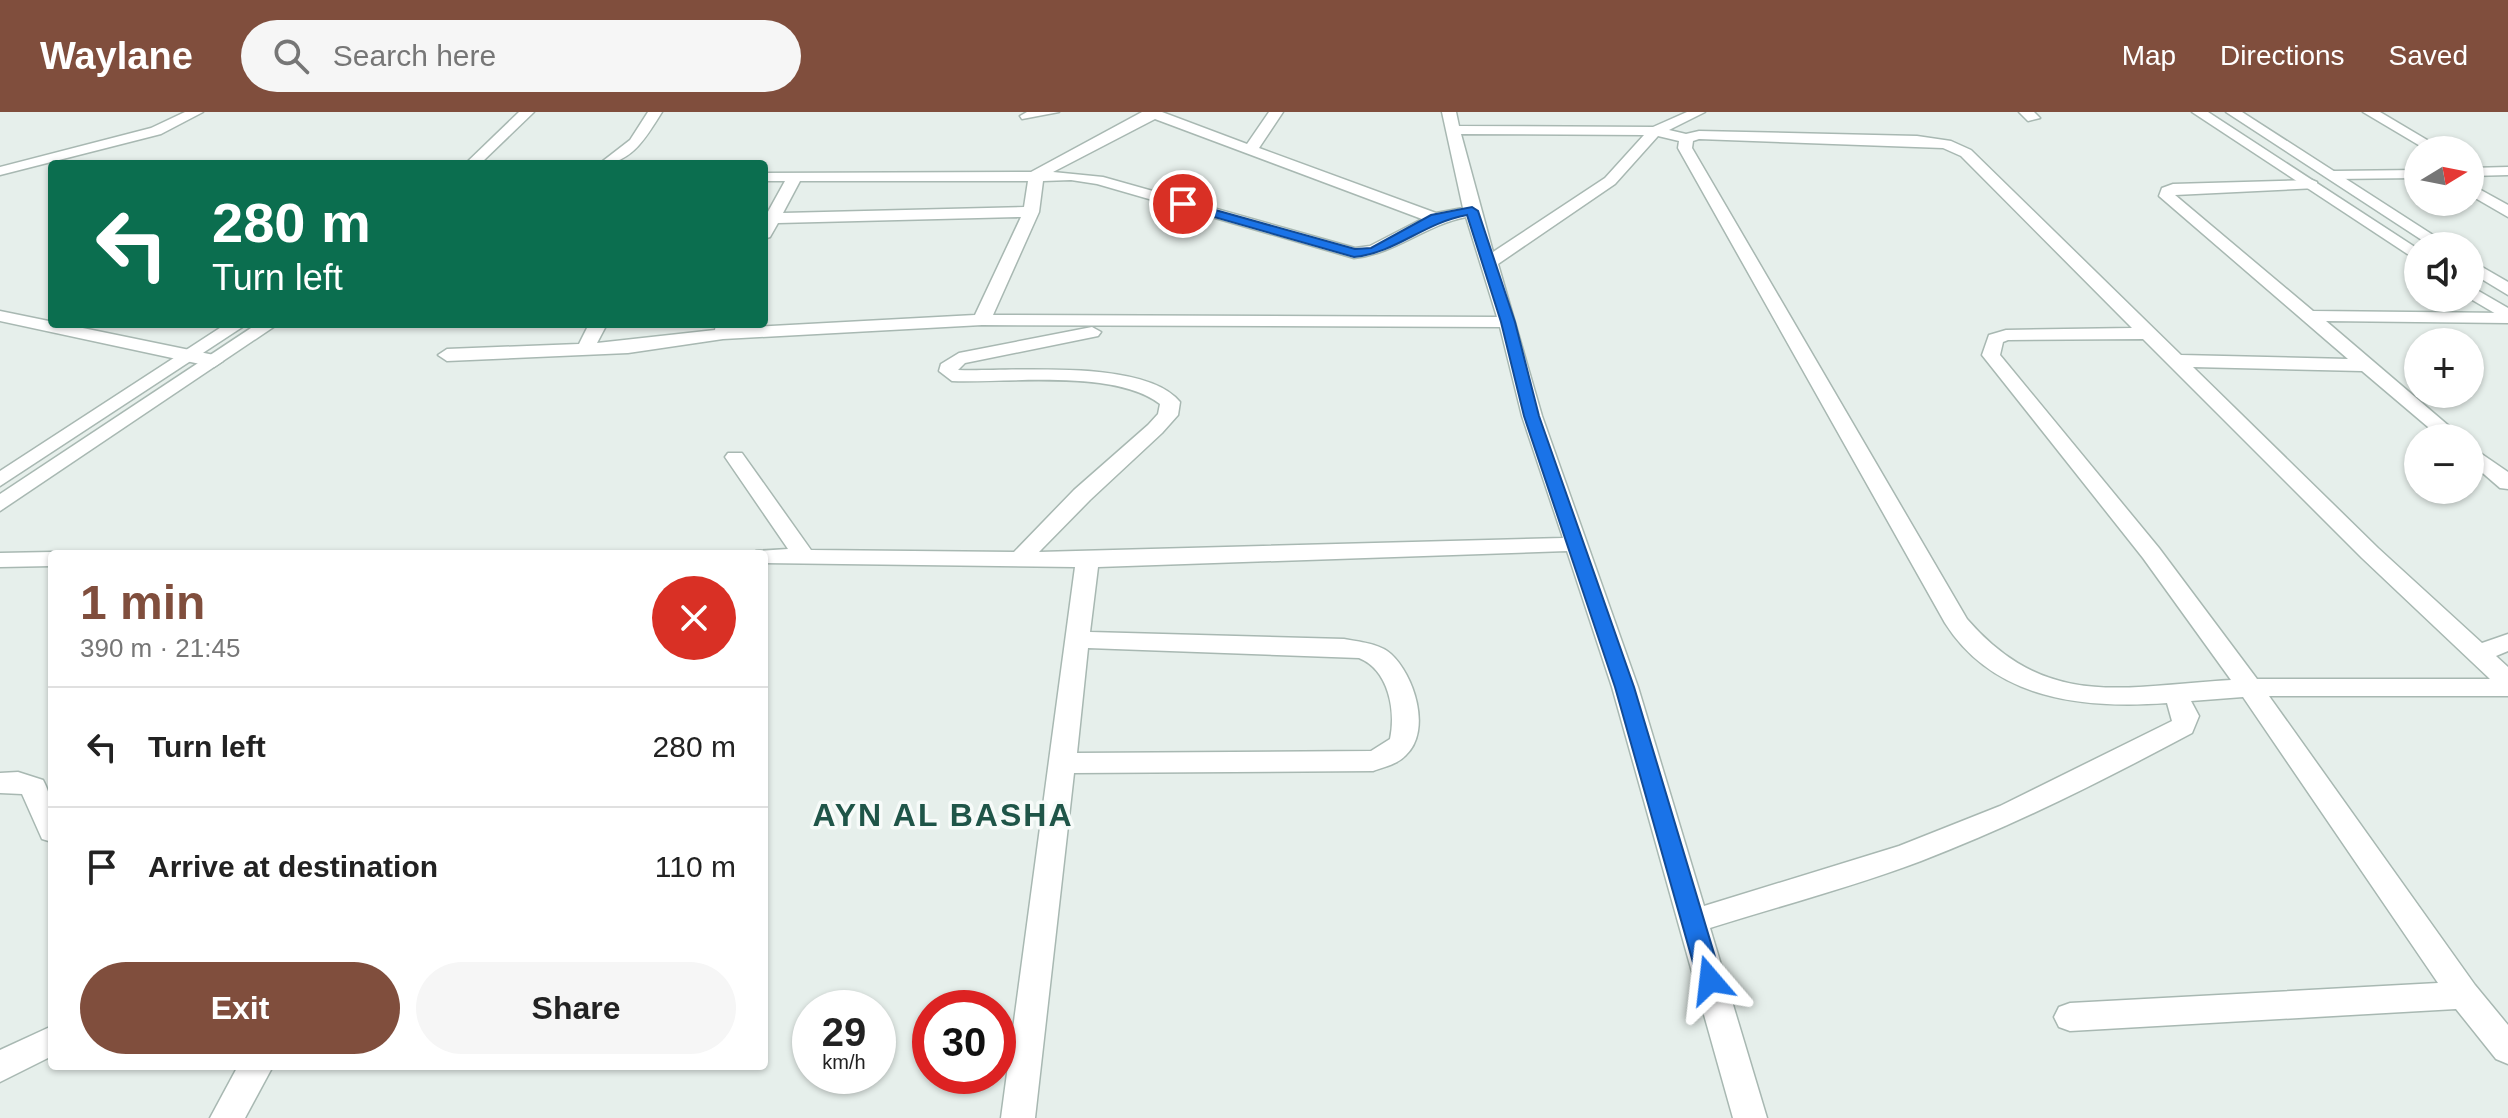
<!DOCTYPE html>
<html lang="en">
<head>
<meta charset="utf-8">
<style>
  :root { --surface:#fff; --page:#f6f6f6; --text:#222; --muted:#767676; --line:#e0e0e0; --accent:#804e3d }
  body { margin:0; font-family:Arial,sans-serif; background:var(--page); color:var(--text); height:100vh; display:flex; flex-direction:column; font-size:30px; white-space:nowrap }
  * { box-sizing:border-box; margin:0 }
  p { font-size:26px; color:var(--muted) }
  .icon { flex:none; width:44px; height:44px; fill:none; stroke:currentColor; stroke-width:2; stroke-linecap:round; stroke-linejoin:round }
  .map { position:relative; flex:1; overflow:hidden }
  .sheet { position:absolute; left:48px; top:438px; width:720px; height:520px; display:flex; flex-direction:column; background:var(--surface); border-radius:8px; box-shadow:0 2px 6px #0004 }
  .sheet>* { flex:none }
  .guide { position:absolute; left:48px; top:48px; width:720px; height:168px; border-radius:8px; box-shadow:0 2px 6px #0004; background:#0b6e4f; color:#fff; overflow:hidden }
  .needle { width:52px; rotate:80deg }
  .tools { position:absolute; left:2404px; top:24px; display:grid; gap:16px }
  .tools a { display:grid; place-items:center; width:80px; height:80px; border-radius:50%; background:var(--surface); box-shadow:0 2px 6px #0004; font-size:40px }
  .speed { position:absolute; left:792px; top:878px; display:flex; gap:16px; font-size:40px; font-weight:700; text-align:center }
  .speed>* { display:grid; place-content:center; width:104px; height:104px; border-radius:50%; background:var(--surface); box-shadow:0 2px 6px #0004; line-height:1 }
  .speed small { font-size:20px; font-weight:400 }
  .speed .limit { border:12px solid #d22; background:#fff; color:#111 }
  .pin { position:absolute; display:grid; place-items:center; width:68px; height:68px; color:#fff; margin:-34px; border:4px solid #fff; border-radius:50%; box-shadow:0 2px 8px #0007 }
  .me { position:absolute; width:88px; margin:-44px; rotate:343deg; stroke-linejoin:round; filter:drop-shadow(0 0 6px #0008) }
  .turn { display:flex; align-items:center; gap:28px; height:168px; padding:0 32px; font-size:36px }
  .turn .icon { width:104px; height:104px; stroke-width:2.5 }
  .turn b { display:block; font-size:56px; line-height:68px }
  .round { display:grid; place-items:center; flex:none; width:84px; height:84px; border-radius:42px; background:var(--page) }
  .summary { display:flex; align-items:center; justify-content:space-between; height:136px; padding:0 32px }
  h1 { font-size:48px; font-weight:800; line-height:60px; color:var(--accent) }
  .cta { display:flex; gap:16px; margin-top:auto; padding:16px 32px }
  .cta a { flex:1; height:92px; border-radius:48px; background:var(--accent); color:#fff; font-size:32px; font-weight:800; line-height:92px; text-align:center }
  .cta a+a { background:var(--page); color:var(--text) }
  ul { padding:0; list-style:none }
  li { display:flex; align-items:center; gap:24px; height:120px; padding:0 32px; border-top:2px solid var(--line) }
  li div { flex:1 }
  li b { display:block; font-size:30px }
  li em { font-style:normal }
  header { display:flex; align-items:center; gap:48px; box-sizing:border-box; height:112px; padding:0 40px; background:var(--accent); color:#fff }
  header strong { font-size:38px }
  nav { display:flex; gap:44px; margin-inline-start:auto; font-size:28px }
  .search { width:560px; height:72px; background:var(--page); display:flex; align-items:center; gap:20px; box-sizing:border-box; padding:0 28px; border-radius:44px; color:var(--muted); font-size:30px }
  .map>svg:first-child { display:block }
</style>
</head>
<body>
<header>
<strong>Waylane</strong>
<div class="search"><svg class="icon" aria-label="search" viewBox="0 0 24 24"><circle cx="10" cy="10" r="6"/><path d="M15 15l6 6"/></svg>Search here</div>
<nav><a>Map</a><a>Directions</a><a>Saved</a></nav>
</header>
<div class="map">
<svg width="2508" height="1006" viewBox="0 0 2508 1006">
  <rect width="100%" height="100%" fill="#e6efeb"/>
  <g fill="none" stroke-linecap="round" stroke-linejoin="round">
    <defs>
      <g id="minor">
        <polygon points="185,0 203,0 161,22 0,63 0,55 151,16"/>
        <path d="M648 0H662C646 25 632 52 599 52L630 28Z"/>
        <polygon points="1027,0 1059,0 1022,7 1020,4"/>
        <path d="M1142 0H1162L1247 32 1269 0H1283L1259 36 1436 101 1463 96 1442 0H1456L1459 14 1653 15 1687 0H1705L1669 18 1686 22 1699 19 1917 24 1951 29 1971 38 2181 243 2348 247 2159 84 2162 76 2173 72 2312 68 2317 70V76L2175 83 2313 199 2508 201V211L2326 209 2463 326H2441L2362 259 2193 255 2378 436 2482 531 2508 522V539L2496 544 2508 555V584H2269L2475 873 2508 913V952L2496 947 2456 897 2070 919 2059 915 2054 905 2059 895 2070 891 2438 871 2243 585 2191 589 2199 604 2192 621C2104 668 2015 713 1921 749 1852 775 1780 794 1710 816L1767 1006H1733L1612 575 1567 439 1098 455 1090 520 1344 527C1359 530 1379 531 1391 542 1414 563 1432 618 1406 643 1398 652 1384 655 1373 659L1074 661 1035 1006H1001L1075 455 764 451V442H754L756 439 788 437 725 345 728 341H742L811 438 1014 440 1074 378 1148 313 1158 302 1160 292C1114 257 1009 271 952 269L939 259 941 252 959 241 1092 215 1101 220 1098 224 965 251 958 258C1011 260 1145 246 1180 290L1178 303 1162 321 1090 388 1039 440 1563 426 1522 304 1500 215 982 213 723 227 628 241 447 249 438 243 447 237 579 232 589 212H607L597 231 715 218 716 212H734L733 216 975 203 1021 105 778 111 770 125 764 127V107L785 69H764V61L1031 60ZM1155 7 1422 107 1370 134 1355 136 1103 65 1053 60ZM1461 22 1644 23 1605 66 1493 140ZM1658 24 1679 29 1678 36 1945 511C1994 588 2083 597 2167 591L2172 609 2000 694 1899 734 1704 794 1638 575 1542 304 1498 152 1615 72ZM1699 27 1943 36 1961 44 2132 216 2006 218 1989 223 1982 243 2143 446 2231 568C2123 574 2047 599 1967 507L1692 36 1693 29ZM1071 68 1097 72 1354 146C1395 142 1425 113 1466 105L1497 205 993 203 1039 100 1043 69ZM800 69H1028L1024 95 783 101ZM2143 227 2362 446 2490 567H2257L2159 436 2000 243 2003 230 2008 228ZM1088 536 1359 546C1389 558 1396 599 1390 627L1371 639 1077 641Z"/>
        <polygon points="2019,0 2034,0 2040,6 2028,9"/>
        <polygon points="2363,0 2380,0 2444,38 2427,38"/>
        <polygon points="2508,55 2508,63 2470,64 2470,56"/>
        <polygon points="2418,58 2418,66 2334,67 2327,63 2334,59"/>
        <polygon points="2470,72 2508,93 2508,105 2470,83"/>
        <polygon points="0,199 214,243 223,249 214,255 0,209"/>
        <polygon points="2470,334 2508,360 2508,377 2500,376 2470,350"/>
        <polygon points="52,440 60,442 52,442 52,454 0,455 0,441"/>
        <path d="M18 660 43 668C54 688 52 707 52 730L42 727 22 682 0 681V661Z"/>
        <polygon points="52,914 52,944 0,970 0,938"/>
        <polygon points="238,954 273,954 245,1006 210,1006"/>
      </g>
      <g id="tertiary">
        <polygon points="519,0 534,0 480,52 465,52"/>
        <polygon points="2192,0 2208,0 2418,137 2418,149"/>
        <polygon points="2226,0 2242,0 2450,134 2431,134"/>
        <polygon points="2470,148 2508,170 2508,183 2470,160"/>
        <polygon points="2470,174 2508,196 2508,209 2469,186"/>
        <polygon points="226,212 247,212 0,374 0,359"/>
        <polygon points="257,212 278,212 0,399 0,382"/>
      </g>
    </defs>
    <!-- minor casing -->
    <use href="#minor" stroke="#a8b8b2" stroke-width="3"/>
    <!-- tertiary casing -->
    <use href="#tertiary" stroke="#a8b8b2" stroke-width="3"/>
    <!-- minor -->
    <use href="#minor" fill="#fff" fill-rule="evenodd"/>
    <!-- tertiary -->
    <use href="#tertiary" fill="#fff" fill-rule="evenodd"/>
  </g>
  <!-- route -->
  <path fill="#1a73e8" stroke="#114b97" stroke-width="2" d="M1183 89 1355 137 1371 136 1431 103 1472 95 1478 99 1515 210 1539 304 1634 575 1722 868 1718 875 1710 878 1702 875 1698 868 1615 575 1524 304 1501 210 1467 103C1423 111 1396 141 1354 145L1179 95 1177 92Z"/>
  <g text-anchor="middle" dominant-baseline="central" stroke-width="7" stroke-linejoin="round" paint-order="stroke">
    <!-- district labels -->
    <g font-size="32" font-weight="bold" letter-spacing="2" fill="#1f5548" stroke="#f7fbf9">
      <text x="943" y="703">AYN AL BASHA</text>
    </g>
  </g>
</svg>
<div class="tools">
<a><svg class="needle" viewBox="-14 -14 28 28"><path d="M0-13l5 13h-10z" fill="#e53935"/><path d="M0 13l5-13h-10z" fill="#767676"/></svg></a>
<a><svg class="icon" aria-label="sound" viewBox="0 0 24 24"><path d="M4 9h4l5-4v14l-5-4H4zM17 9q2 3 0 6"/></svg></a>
<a>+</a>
<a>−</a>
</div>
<div class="speed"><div>29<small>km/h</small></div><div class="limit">30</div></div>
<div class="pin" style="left:1183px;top:92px;background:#d93025"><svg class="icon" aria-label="arrive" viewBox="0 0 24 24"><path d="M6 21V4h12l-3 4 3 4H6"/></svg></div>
<svg class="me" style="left:1710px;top:868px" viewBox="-20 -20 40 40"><path d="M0-17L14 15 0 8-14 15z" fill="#1a73e8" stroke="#fff" stroke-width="4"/></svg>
<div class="guide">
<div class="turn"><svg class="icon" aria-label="left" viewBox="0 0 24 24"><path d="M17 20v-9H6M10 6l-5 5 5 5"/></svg><div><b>280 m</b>Turn left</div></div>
</div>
<section class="sheet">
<div class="summary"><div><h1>1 min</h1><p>390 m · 21:45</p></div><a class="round" style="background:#d93025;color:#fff"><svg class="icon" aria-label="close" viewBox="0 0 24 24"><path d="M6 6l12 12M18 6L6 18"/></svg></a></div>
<ul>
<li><svg class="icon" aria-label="left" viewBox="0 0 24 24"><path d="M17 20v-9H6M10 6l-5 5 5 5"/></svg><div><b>Turn left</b></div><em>280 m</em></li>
<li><svg class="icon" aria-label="arrive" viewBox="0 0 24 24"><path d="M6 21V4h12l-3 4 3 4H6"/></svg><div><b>Arrive at destination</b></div><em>110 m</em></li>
</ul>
<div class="cta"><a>Exit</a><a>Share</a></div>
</section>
</div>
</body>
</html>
